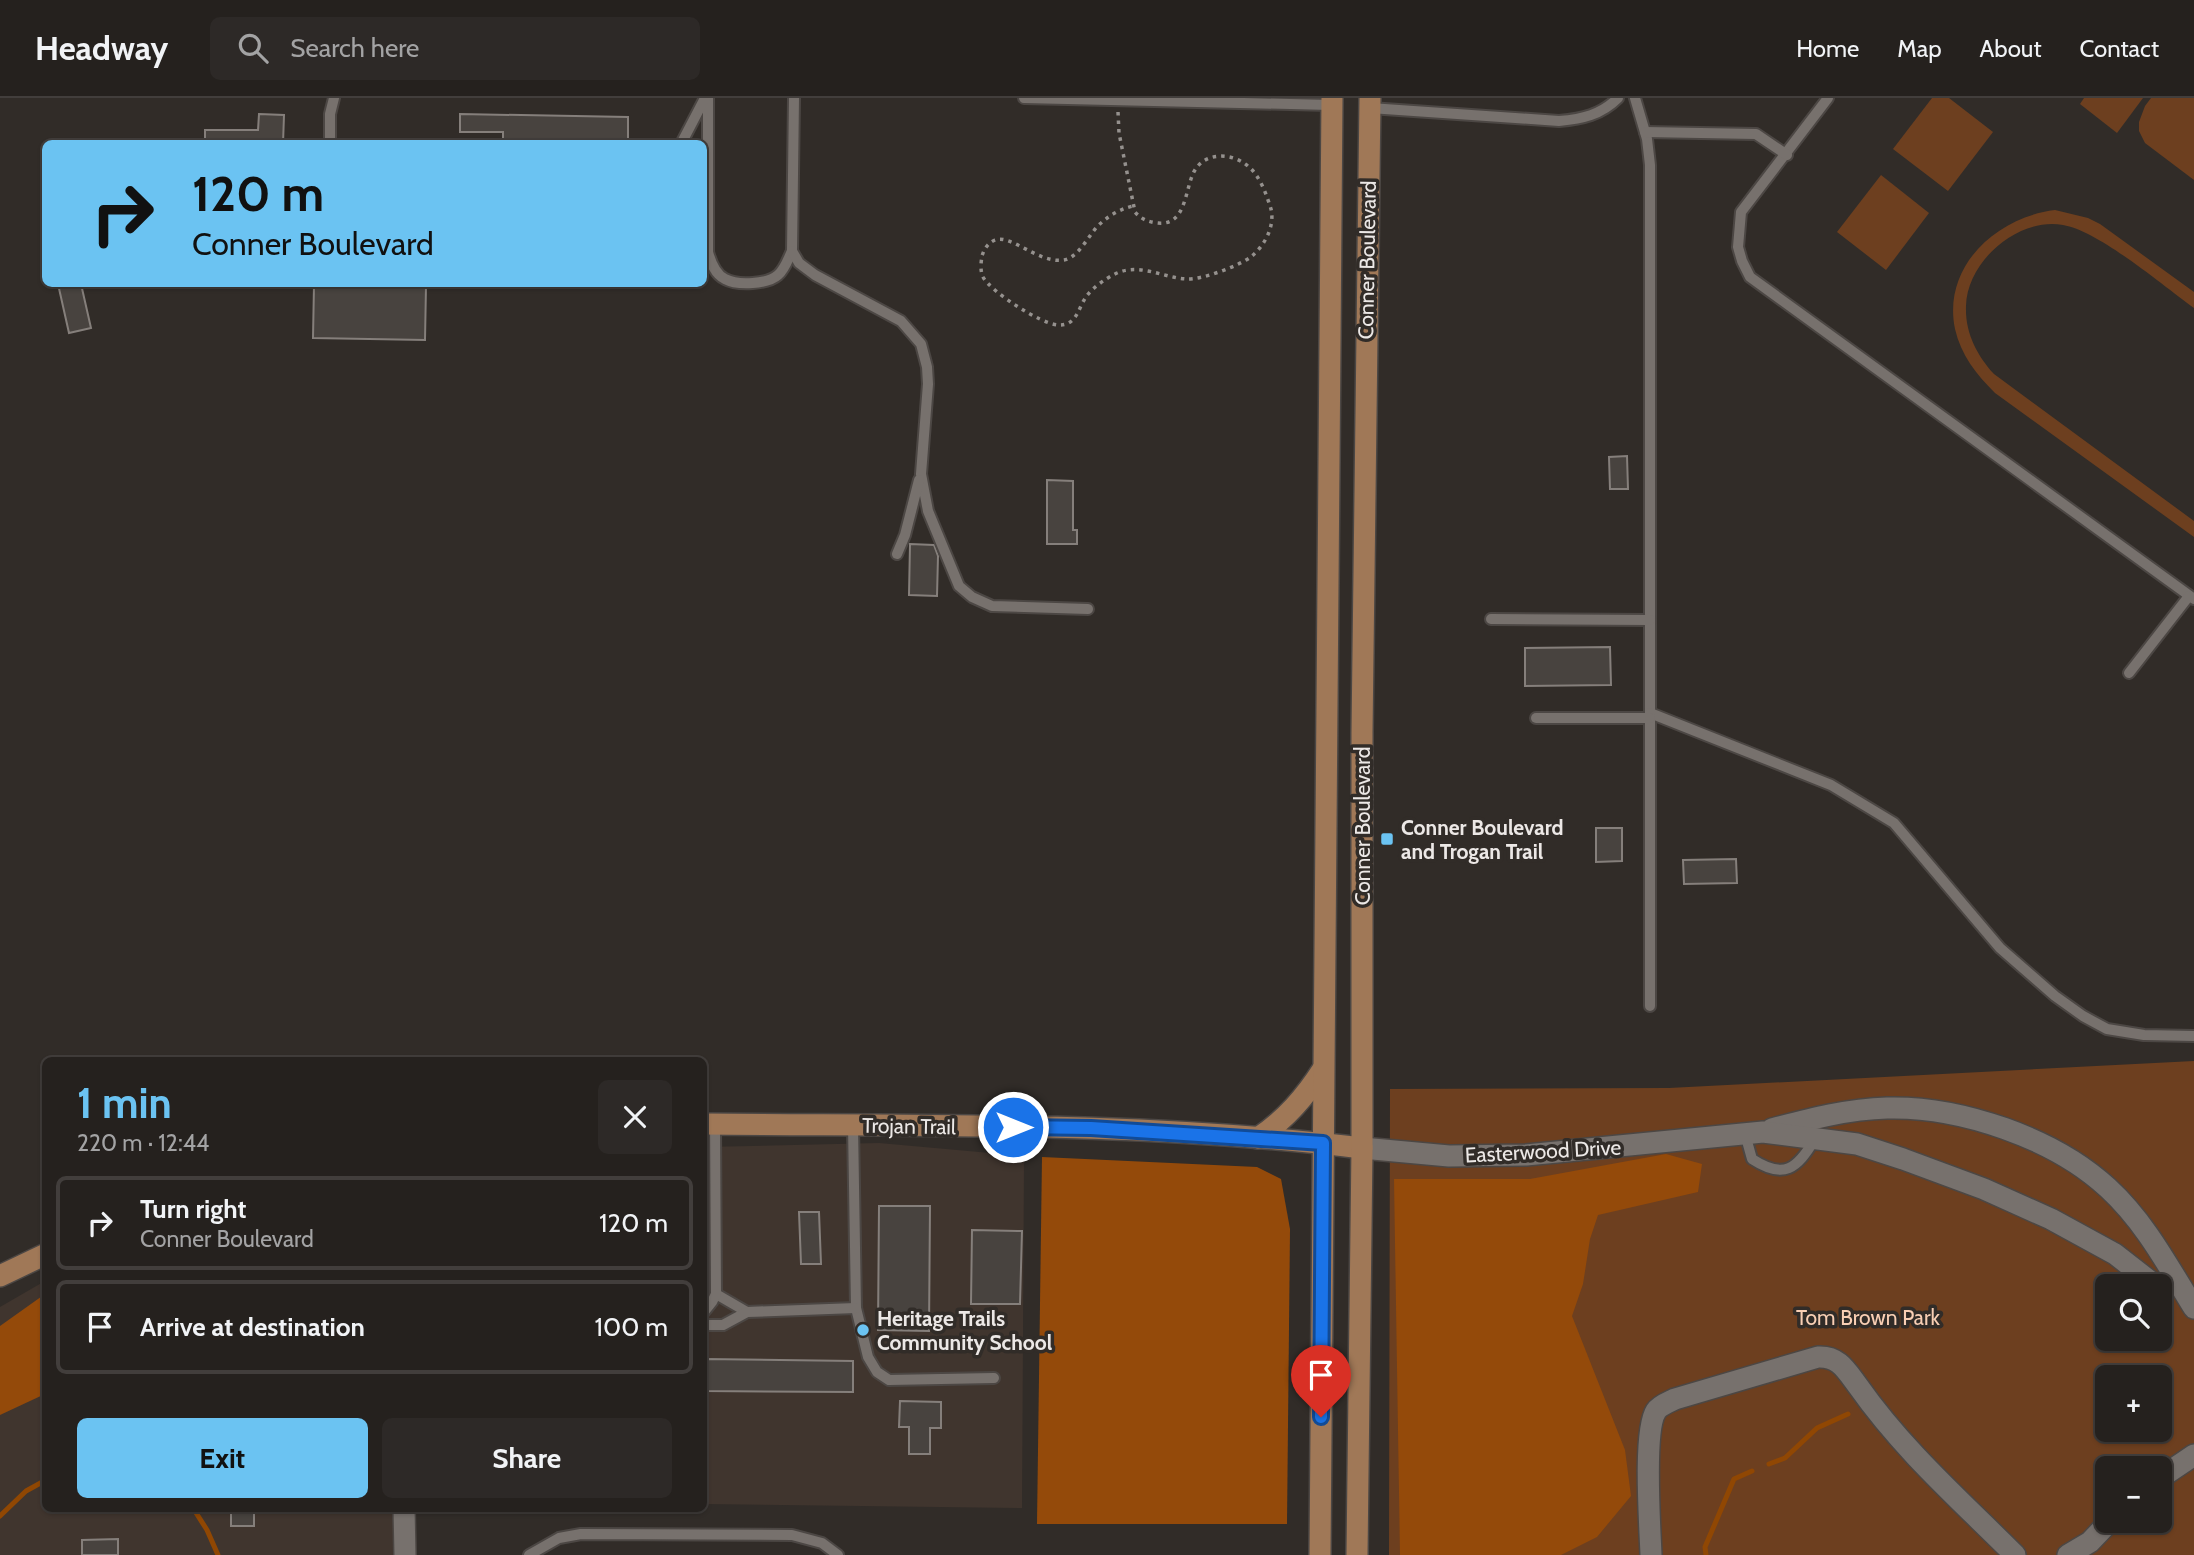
<!DOCTYPE html>
<html lang="en">
<head>
<meta charset="utf-8">
<style>
  :root { --surface:#25211e; --page:#2d2927; --text:#f1f3f6; --muted:#a3a3a4; --line:#423e3c; --accent:#6bc3f2 }
  body { margin:0; font-family:Cabin,sans-serif; background:var(--page); color:var(--text); height:100vh; display:flex; flex-direction:column; font-size:26px; white-space:nowrap }
  * { box-sizing:border-box; margin:0 }
  p { font-size:23px; color:var(--muted) }
  .icon { flex:none; width:38px; height:38px; fill:none; stroke:currentColor; stroke-width:2; stroke-linecap:round; stroke-linejoin:round }
  .map { position:relative; flex:1; overflow:hidden }
  .panel { position:absolute; left:42px; top:959px; width:665px; height:455px; display:flex; flex-direction:column; background:var(--surface); border-radius:10px; box-shadow:0 2px 5px #0004,0 0 0 2px var(--line) }
  .panel>* { flex:none }
  .banner { position:absolute; left:42px; top:42px; width:665px; height:147px; border-radius:10px; box-shadow:0 2px 5px #0004,0 0 0 2px var(--line); background:#6bc3f2; color:#111; overflow:hidden }
  .controls { position:absolute; left:2095px; top:1176px; display:grid; gap:14px }
  .controls a { display:grid; place-items:center; width:77px; height:77px; border-radius:10px; background:var(--surface); box-shadow:0 2px 5px #0004,0 0 0 2px var(--line); font-size:35px }
  .pin { position:absolute; display:grid; place-items:center; width:60px; height:60px; color:#fff; margin:-72px -30px; border-radius:50% 50% 50% 0; rotate:-45deg; box-shadow:0 0 7px #0007 }
  .pin .icon { rotate:45deg }
  .me { position:absolute; width:77px; margin:-38px; rotate:90deg; stroke-linejoin:round; filter:drop-shadow(0 0 5px #0008) }
  .turn { display:flex; align-items:center; gap:24px; height:147px; padding:0 35px; font-size:32px }
  .turn .icon { width:91px; height:91px; stroke-width:2.5 }
  .turn b { display:block; font-size:49px; line-height:60px }
  .round { display:grid; place-items:center; flex:none; width:74px; height:74px; border-radius:10px; background:var(--page) }
  .summary { display:flex; align-items:center; justify-content:space-between; height:119px; padding:0 35px }
  h1 { font-size:42px; font-weight:700; line-height:52px; color:var(--accent) }
  .primary-button { display:flex; gap:14px; margin-top:auto; padding:14px 35px }
  .primary-button a { flex:1; height:80px; border-radius:10px; background:var(--accent); color:#111; font-size:28px; font-weight:700; line-height:80px; text-align:center }
  .primary-button a+a { background:var(--page); color:var(--text) }
  ul { padding:0; list-style:none }
  li { display:flex; align-items:center; gap:21px; height:94px; margin:0 14px 10px; padding:0 21px; border:4px solid var(--line); border-radius:10px }
  li div { flex:1 }
  li b { display:block; font-size:26px }
  li em { font-style:normal }
  header { display:flex; align-items:center; gap:42px; box-sizing:border-box; height:98px; padding:0 35px; background:var(--surface); border-bottom:2px solid var(--line) }
  header strong { font-size:33px }
  nav { display:flex; gap:38px; margin-inline-start:auto; font-size:24px }
  .search { width:490px; height:63px; background:var(--page); display:flex; align-items:center; gap:18px; box-sizing:border-box; padding:0 24px; border-radius:10px; color:var(--muted); font-size:26px }
  .map>svg:first-child { display:block }
</style>
</head>
<body>
<header>
<strong>Headway</strong>
<div class="search"><svg class="icon" aria-label="search" viewBox="0 0 24 24"><circle cx="10" cy="10" r="6"/><path d="M15 15l6 6"/></svg>Search here</div>
<nav><a>Home</a><a>Map</a><a>About</a><a>Contact</a></nav>
</header>
<div class="map">
<svg width="2194" height="1457" viewBox="0 0 2194 1457">
  <rect width="100%" height="100%" fill="#312c28"/>
  <!-- built -->
  <g fill="#40352e">
    <polygon points="879,1045 1024,1058 1022,1410 704,1406 704,1049"/>
    <polygon points="45,1183 46,1410 396,1411 396,1457 0,1457 0,1209"/>
  </g>
  <!-- green -->
  <g fill="#6d3f1f" fill-rule="evenodd">
    <polygon points="1932,0 1949,0 1993,34 1948,93 1893,51"/>
    <polygon points="2084,0 2143,0 2117,35 2080,6"/>
    <polygon points="2151,0 2194,0 2194,82 2145,45 2139,33 2139,24 2145,8"/>
    <polygon points="1881,77 1929,115 1886,172 1837,134"/>
    <path d="M2055 112 2088 120 2100 126 2194 194V210C2162 187 2099 133 2063 127 2018 119 1967 163 1966 208 1965 235 1977 257 1994 276L2194 423V439L1995 295C1976 276 1961 257 1955 231 1942 168 1997 119 2055 112Z"/>
    <path d="M2194 963V1457H1389L1390 991 1669 990ZM2107 1188H2160V1241H2107ZM2107 1279H2160V1332H2107ZM2107 1370H2160V1423H2107Z"/>
  </g>
  <!-- forest -->
  <g fill="#944a0a">
    <polygon points="1666,1056 1702,1066 1698,1094 1598,1117 1590,1141 1583,1186 1572,1218 1625,1352 1631,1398 1597,1439 1561,1457 1400,1457 1394,1081 1530,1081"/>
    <polygon points="1042,1059 1257,1069 1281,1081 1290,1131 1287,1426 1037,1426"/>
    <polygon points="45,1196 45,1296 0,1317 0,1228"/>
  </g>
  <g fill="none" stroke-linecap="round" stroke-linejoin="round">
    <!-- stream -->
    <g stroke="#904703" stroke-width="5">
      <polyline points="1769,1366 1785,1360 1817,1330 1848,1316"/>
      <polyline points="193,1410 207,1432 218,1457"/>
      <polyline points="0,1418 26,1393 46,1382"/>
      <polyline points="1706,1457 1705,1449 1734,1381 1752,1373"/>
    </g>
  </g>
  <!-- building -->
  <g fill="#48433f" stroke="#857f7b" stroke-width="2">
    <polygon points="259,16 284,17 283,46 205,46 205,32 258,32"/>
    <polygon points="460,16 628,19 628,46 503,46 503,34 460,34"/>
    <polygon points="58,186 81,186 91,230 69,235"/>
    <polygon points="314,187 426,188 425,242 313,240"/>
    <polygon points="1627,358 1628,391 1610,391 1609,359"/>
    <polygon points="1047,382 1073,383 1073,432 1077,432 1077,446 1047,446"/>
    <polygon points="910,446 934,447 938,458 937,498 909,497"/>
    <polygon points="1610,549 1611,587 1525,588 1525,550"/>
    <polygon points="1596,730 1622,730 1622,763 1596,764"/>
    <polygon points="1736,761 1737,785 1684,786 1683,762"/>
    <polygon points="879,1108 930,1108 929,1233 878,1232"/>
    <polygon points="799,1114 819,1114 821,1166 801,1166"/>
    <polygon points="972,1132 1022,1133 1020,1206 971,1206"/>
    <polygon points="704,1261 853,1263 853,1294 704,1293"/>
    <polygon points="900,1303 941,1304 941,1330 930,1330 930,1356 909,1356 909,1329 899,1329"/>
    <rect x="231" y="1410" width="23" height="18"/>
    <polygon points="118,1441 118,1457 82,1457 82,1442"/>
  </g>
  <g fill="none" stroke-linecap="round" stroke-linejoin="round">
    <defs>
      <g id="lane">
        <path d="M708 0V154C711 165 715 176 725 181 738 188 768 186 778 177 785 171 788 161 792 153L794 0"/>
        <polyline points="1024,0 1331,7"/>
        <polyline points="1635,0 1647,41 1650,67 1650,908"/>
        <polyline points="1828,0 1741,114 1738,149 1742,163 1750,179 2194,501"/>
        <path d="M1370 10 1559 23C1582 21 1601 17 1618 0"/>
        <polyline points="1645,34 1756,36 1787,57"/>
        <polyline points="330,46 330,16 334,0"/>
        <polyline points="681,46 705,0"/>
        <polyline points="792,153 799,165 815,177 901,223 921,246 927,269 928,286 921,376 928,413 959,488 972,499 992,508 1088,511"/>
        <polyline points="897,456 905,437 919,382"/>
        <polyline points="1491,521 1650,522"/>
        <polyline points="2129,575 2189,498"/>
        <polyline points="1650,615 1831,687 1894,725 2000,850 2055,898 2083,918 2107,931 2144,937 2194,938"/>
        <polyline points="1536,620 1650,620"/>
        <polyline points="853,1027 856,1210 868,1259 877,1274 889,1282 994,1280"/>
        <path d="M1745 1036 1752 1061C1784 1082 1797 1071 1815 1041"/>
        <polyline points="716,1196 747,1214"/>
        <polyline points="704,1214 712,1204 716,1196 715,1026"/>
        <polyline points="704,1227 723,1227 747,1214 856,1210"/>
        <polyline points="529,1457 559,1440 581,1436 792,1437 822,1445 838,1457"/>
      </g>
      <g id="street">
        <path d="M1772 1031C1810 1021 1848 1011 1887 1010 1960 1008 2054 1040 2108 1090 2145 1124 2168 1168 2194 1210"/>
        <polyline points="1362,1050 1449,1058 1526,1057 1763,1034 1857,1046 1903,1061 1984,1091 2051,1121 2115,1156 2156,1188"/>
        <polyline points="2160,1380 2194,1357"/>
        <polyline points="404,1410 405,1457"/>
        <path d="M1651 1457C1650 1429 1643 1333 1656 1313 1660 1307 1669 1304 1675 1301L1818 1259C1839 1258 1846 1272 1858 1288 1903 1352 1960 1402 2015 1457"/>
        <polyline points="2068,1457 2090,1444 2110,1423"/>
      </g>
      <g id="secondary">
        <path d="M704 1026C923 1028 1144 1023 1362 1050"/>
        <path d="M1258 1040C1286 1021 1305 999 1323 971"/>
        <polyline points="0,1178 46,1156"/>
        <polyline points="1320,1457 1332,0"/>
        <polyline points="1357,1457 1362,1050 1362,635 1370,0"/>
      </g>
    </defs>
    <!-- lane casing -->
    <use href="#lane" stroke="#4c4744" stroke-width="14"/>
    <!-- street casing -->
    <use href="#street" stroke="#4c4744" stroke-width="24"/>
    <!-- secondary casing -->
    <use href="#secondary" stroke="#4c4744" stroke-width="24"/>
    <!-- path -->
    <path stroke="#95918e" stroke-width="3.5" stroke-dasharray="3.5 5" stroke-linecap="butt" d="M1118 14 1119 35 1135 114C1141 121 1148 124 1158 125 1189 128 1184 85 1197 69 1210 53 1235 56 1249 69 1260 78 1267 98 1271 111 1275 128 1265 147 1252 158 1241 167 1202 182 1187 181 1163 180 1139 164 1115 176 1105 181 1092 190 1086 199 1078 210 1077 228 1058 227 1041 226 991 194 983 179 980 173 981 164 982 158 984 151 988 145 995 142 1011 136 1039 166 1064 162 1080 159 1089 135 1101 125 1111 116 1121 111 1133 108"/>
    <!-- lane -->
    <use href="#lane" stroke="#77716d" stroke-width="10"/>
    <!-- street -->
    <use href="#street" stroke="#77716d" stroke-width="21"/>
    <!-- secondary -->
    <use href="#secondary" stroke="#a07857" stroke-width="21"/>
  </g>
  <g fill="none" stroke-linecap="round" stroke-linejoin="round">
    <defs>
      <polyline id="route" points="1013,1029 1091,1030 1323,1045 1321,1319"/>
    </defs>
    <!-- route casing -->
    <use href="#route" stroke="#114b97" stroke-width="18"/>
    <!-- route -->
    <use href="#route" stroke="#1a73e8" stroke-width="12"/>
  </g>
  <!-- markers -->
  <g fill="#6bc3f2" stroke="#312c28" stroke-width="2.5">
    <rect x="1380" y="734" width="14" height="14" rx="3.5"/>
    <circle cx="863" cy="1232" r="7"/>
  </g>
  <g text-anchor="middle" dominant-baseline="central" stroke-width="7" stroke-linejoin="round" paint-order="stroke">
    <!-- street labels -->
    <g font-size="21" fill="#ece8e6" stroke="#312c28">
      <text transform="translate(1367 162) rotate(-89)">Conner Boulevard</text>
      <text transform="translate(1362 728) rotate(-90)">Conner Boulevard</text>
      <text transform="translate(909 1028) rotate(1)">Trojan Trail</text>
      <text transform="translate(1543 1053) rotate(-3)">Easterwood Drive</text>
    </g>
    <!-- poi labels -->
    <g font-size="21" font-weight="bold" fill="#ece8e6" stroke="#312c28" text-anchor="start">
      <text x="1401" y="729">Conner Boulevard<tspan x="1401" dy="24">and Trogan Trail</tspan></text>
      <text x="877" y="1220">Heritage Trails<tspan x="877" dy="24">Community School</tspan></text>
    </g>
    <!-- park labels -->
    <g font-size="21" fill="#f9cfb4" stroke="#312c28">
      <text x="1868" y="1219">Tom Brown Park</text>
    </g>
  </g>
</svg>
<div class="controls">
<a><svg class="icon" aria-label="search" viewBox="0 0 24 24"><circle cx="10" cy="10" r="6"/><path d="M15 15l6 6"/></svg></a>
<a>+</a>
<a>−</a>
</div>
<div class="pin" style="left:1321px;top:1319px;background:#d93025"><svg class="icon" aria-label="arrive" viewBox="0 0 24 24"><path d="M6 21V4h12l-3 4 3 4H6"/></svg></div>
<svg class="me" style="left:1013px;top:1029px" viewBox="-20 -20 40 40"><circle r="17" fill="#1a73e8" stroke="#fff" stroke-width="3"/><path d="M0-11L8 9 0 5-8 9z" fill="#fff"/></svg>
<div class="banner">
<div class="turn"><svg class="icon" aria-label="right" viewBox="0 0 24 24"><path d="M7 20v-9h11M14 6l5 5-5 5"/></svg><div><b>120 m</b>Conner Boulevard</div></div>
</div>
<section class="panel">
<div class="summary"><div><h1>1 min</h1><p>220 m · 12:44</p></div><a class="round"><svg class="icon" aria-label="close" viewBox="0 0 24 24"><path d="M6 6l12 12M18 6L6 18"/></svg></a></div>
<ul>
<li><svg class="icon" aria-label="right" viewBox="0 0 24 24"><path d="M7 20v-9h11M14 6l5 5-5 5"/></svg><div><b>Turn right</b><p>Conner Boulevard</p></div><em>120 m</em></li>
<li><svg class="icon" aria-label="arrive" viewBox="0 0 24 24"><path d="M6 21V4h12l-3 4 3 4H6"/></svg><div><b>Arrive at destination</b></div><em>100 m</em></li>
</ul>
<div class="primary-button"><a>Exit</a><a>Share</a></div>
</section>
</div>
</body>
</html>
